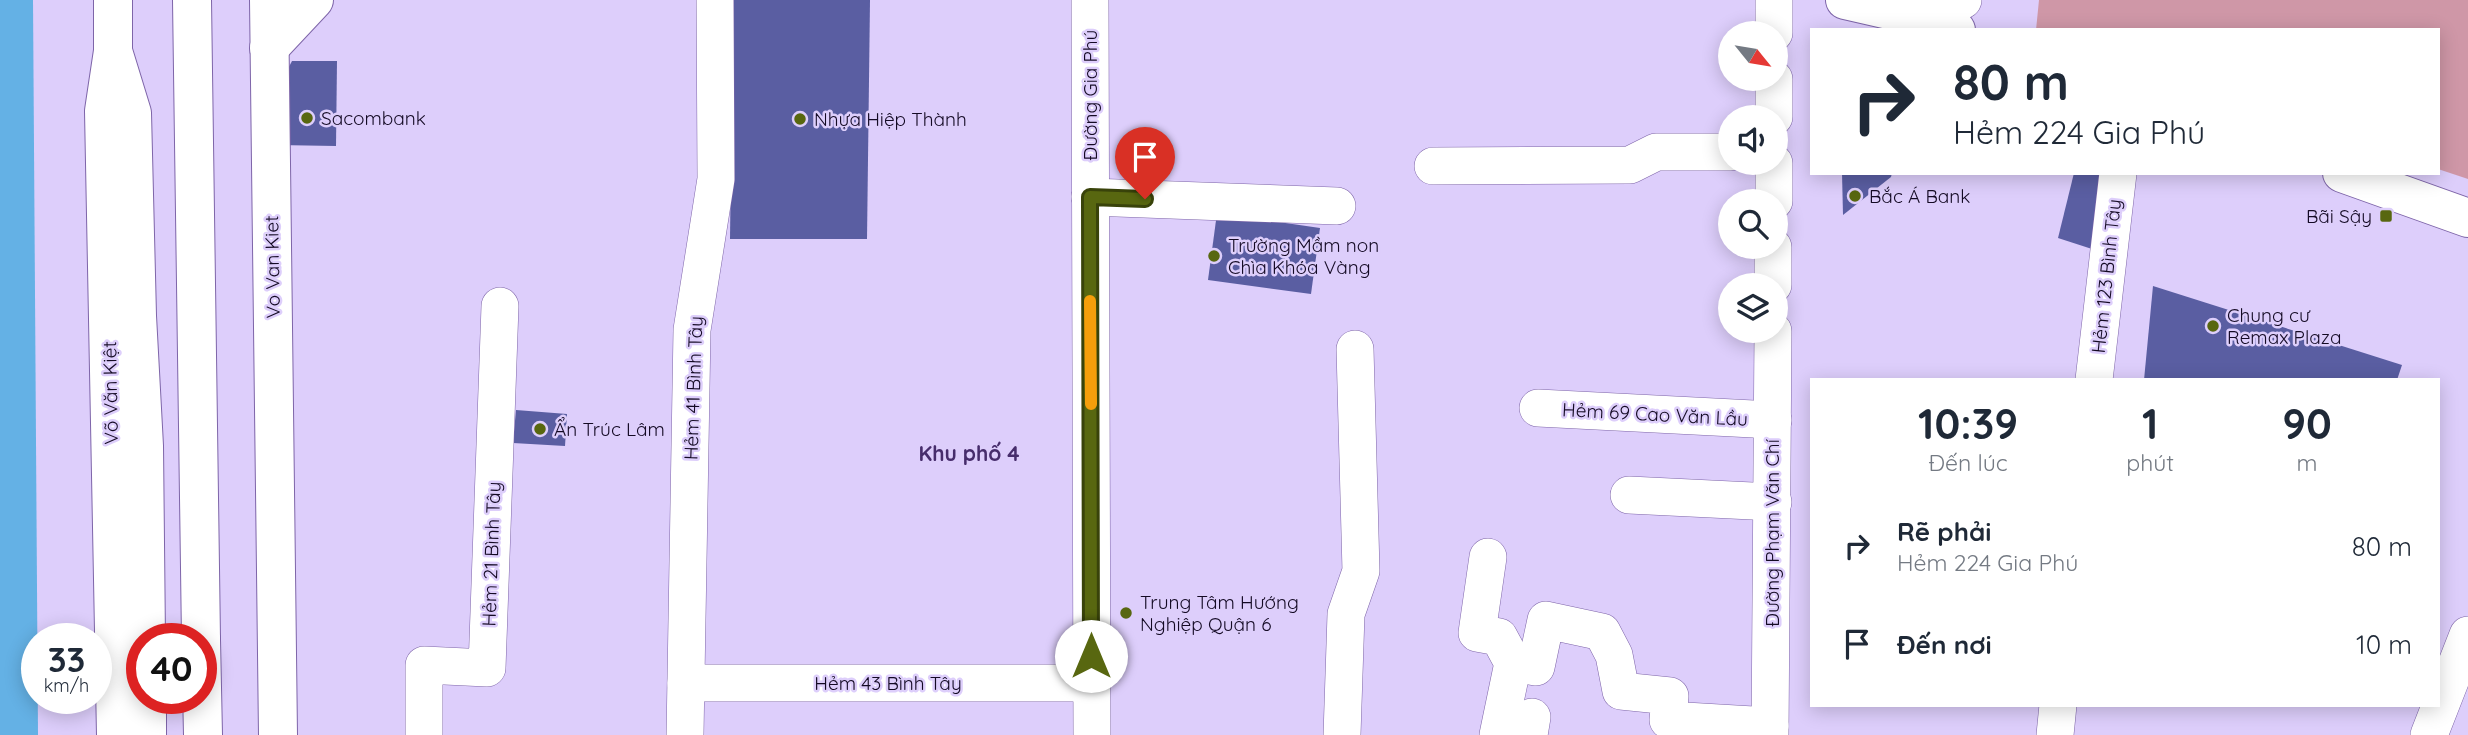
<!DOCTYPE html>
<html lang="vi">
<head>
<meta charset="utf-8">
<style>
  :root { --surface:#fff; --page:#f6f6f7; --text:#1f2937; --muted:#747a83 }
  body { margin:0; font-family:Quicksand,sans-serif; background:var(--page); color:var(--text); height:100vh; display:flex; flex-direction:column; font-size:26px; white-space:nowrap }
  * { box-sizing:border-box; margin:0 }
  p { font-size:23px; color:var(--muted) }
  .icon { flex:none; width:38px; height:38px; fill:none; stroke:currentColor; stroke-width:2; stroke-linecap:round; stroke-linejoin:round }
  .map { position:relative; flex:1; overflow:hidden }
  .details { position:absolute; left:1810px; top:378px; width:630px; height:329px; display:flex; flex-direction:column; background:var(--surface); border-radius:0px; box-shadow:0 4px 18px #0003 }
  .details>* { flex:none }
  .banner { position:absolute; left:1810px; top:28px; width:630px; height:147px; border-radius:0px; box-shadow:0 4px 18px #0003; background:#fff; color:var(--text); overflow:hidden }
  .needle { width:46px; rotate:120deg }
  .fabs { position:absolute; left:1718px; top:21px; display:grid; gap:14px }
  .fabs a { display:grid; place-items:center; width:70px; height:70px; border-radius:50%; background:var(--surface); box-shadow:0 4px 18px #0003; font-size:35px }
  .speed { position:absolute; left:21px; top:623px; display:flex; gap:14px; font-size:35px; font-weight:700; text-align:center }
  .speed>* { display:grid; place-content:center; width:91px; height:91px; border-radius:50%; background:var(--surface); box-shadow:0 4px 18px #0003; line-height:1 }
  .speed small { font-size:18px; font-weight:400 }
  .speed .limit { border:10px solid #d22; background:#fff; color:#111 }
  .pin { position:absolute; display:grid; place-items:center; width:60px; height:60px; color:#fff; margin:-72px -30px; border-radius:50% 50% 50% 0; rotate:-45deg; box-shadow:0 0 7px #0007 }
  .pin .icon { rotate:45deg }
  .me { position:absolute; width:77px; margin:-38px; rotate:0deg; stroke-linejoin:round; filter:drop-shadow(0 0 5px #0008) }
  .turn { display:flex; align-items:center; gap:24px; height:147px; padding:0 28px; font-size:32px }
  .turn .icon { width:91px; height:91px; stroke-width:2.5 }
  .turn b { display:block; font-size:49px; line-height:60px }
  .eta { display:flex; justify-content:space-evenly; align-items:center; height:119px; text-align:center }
  .eta b { font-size:42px; font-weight:700; line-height:49px }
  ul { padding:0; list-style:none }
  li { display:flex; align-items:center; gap:21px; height:98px; padding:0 28px }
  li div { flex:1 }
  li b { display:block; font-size:26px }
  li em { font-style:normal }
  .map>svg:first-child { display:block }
</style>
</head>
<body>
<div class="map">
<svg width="2468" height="735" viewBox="0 0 2468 735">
  <rect width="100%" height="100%" fill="#ddcefb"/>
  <!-- green -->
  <polygon fill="#cf97a7" points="2039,0 2468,0 2468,179 2438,169 2438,30 2036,30"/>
  <!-- water -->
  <polygon fill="#64b1e5" points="0,0 33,0 38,735 0,735"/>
  <!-- building -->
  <g fill="#5a5ea2">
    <polygon points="733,0 870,0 867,239 730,239"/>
    <polygon points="292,61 337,61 336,146 277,145 277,90"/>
    <polygon points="1842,173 1892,173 1891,177 1843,215"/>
    <polygon points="2074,173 2112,173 2092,249 2058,238"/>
    <polygon points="1217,213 1320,228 1311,294 1208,280"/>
    <polygon points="2153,286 2402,365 2397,380 2144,380"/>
    <polygon points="516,410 567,414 565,446 513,443"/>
  </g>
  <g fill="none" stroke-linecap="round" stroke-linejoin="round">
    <defs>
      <g id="minor">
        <polyline points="1090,0 1092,735"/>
        <polyline points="1928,19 1963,0"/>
        <polyline points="1774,33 1774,0"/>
        <polyline points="1774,117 1774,79"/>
        <polyline points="1433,166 1630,165 1656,152 1731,152"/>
        <polyline points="1090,197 1337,206"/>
        <polyline points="1774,201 1774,163"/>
        <polyline points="1773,285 1773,247"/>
        <polyline points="2094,380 2118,173"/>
        <polyline points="1538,408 1773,420"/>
        <polyline points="1629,495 1773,502"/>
        <polyline points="1488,557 1477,633 1499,637 1513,663 1498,735"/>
        <polyline points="1513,663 1536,667 1546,620 1602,632 1614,655 1621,691 1670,696 1668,720 1770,726"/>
        <polyline points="686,683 1091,683"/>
        <polyline points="424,735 424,665 487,668 500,306"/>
        <polyline points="685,735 692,330 716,179 715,0"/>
        <polyline points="1342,735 1346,614 1361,571 1355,349"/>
        <polyline points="1529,735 1532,717"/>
        <polyline points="1770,735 1773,331"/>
        <polyline points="2055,735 2058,705"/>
        <polyline points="2429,735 2468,635"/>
      </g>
      <g id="major">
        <polyline points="269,0 278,735"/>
        <polyline points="1845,0 1928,19 1956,30"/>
        <polyline points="269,48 314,0"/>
        <polyline points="113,51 104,111 116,735"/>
        <polyline points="2342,173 2468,218"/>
      </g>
      <g id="highway">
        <polyline points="113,0 113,51 132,113 137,316 144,446 146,639"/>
        <polyline points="192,0 201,639"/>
        <polyline points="201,640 203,735"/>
        <polyline points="147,698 147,735"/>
      </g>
    </defs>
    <!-- minor casing -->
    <use href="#minor" stroke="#7e65a9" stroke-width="38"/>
    <!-- major casing -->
    <use href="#major" stroke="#7e65a9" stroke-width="40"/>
    <!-- highway casing -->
    <use href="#highway" stroke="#7e65a9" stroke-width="40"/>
    <!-- minor -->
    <use href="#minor" stroke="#fff" stroke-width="37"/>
    <!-- major -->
    <use href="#major" stroke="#fff" stroke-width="38"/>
    <!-- highway -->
    <use href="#highway" stroke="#fff" stroke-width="38"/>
  </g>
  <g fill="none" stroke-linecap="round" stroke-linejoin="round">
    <defs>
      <polyline id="route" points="1091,656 1090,197 1145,199"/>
    </defs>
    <!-- route casing -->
    <use href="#route" stroke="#39430a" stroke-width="18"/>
    <!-- route -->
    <use href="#route" stroke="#586710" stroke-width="12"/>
    <!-- slow -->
    <polyline stroke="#f59e0b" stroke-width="12" points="1090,301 1091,404"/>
  </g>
  <!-- markers -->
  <g fill="#586710" stroke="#ddcefb" stroke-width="2.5">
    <circle cx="307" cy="118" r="7"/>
    <circle cx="800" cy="119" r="7"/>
    <circle cx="1855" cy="196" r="7"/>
    <rect x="2379" y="209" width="14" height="14" rx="3.5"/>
    <circle cx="1214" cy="256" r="7"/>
    <circle cx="2213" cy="326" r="7"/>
    <circle cx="540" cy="429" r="7"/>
    <circle cx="1126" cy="613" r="7"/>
  </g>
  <g text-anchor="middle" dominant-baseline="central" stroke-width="5" stroke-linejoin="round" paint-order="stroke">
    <!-- street labels -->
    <g font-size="19" fill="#140a24" stroke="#ddcefb">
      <text transform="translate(1090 95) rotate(-90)">Đường Gia Phú</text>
      <text transform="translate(272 267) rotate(-91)">Vo Van Kiet</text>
      <text transform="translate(2106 276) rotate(-84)">Hẻm 123 Bình Tây</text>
      <text transform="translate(693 388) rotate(-88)">Hẻm 41 Bình Tây</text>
      <text transform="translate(110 393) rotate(-91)">Võ Văn Kiệt</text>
      <text transform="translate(1655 414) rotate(3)">Hẻm 69 Cao Văn Lầu</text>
      <text transform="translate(1772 533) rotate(-90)">Đường Phạm Văn Chí</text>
      <text transform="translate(491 554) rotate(-88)">Hẻm 21 Bình Tây</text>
      <text x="888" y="683">Hẻm 43 Bình Tây</text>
    </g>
    <!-- poi labels -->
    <g font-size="19" fill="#140a24" stroke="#ddcefb" text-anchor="start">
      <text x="321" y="118">Sacombank</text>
      <text x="814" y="119">Nhựa Hiệp Thành</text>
      <text x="1869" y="196">Bắc Á Bank</text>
      <text x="2372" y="216" text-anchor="end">Bãi Sậy</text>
      <text x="1228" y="245">Trường Mầm non<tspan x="1228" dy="22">Chìa Khóa Vàng</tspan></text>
      <text x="2227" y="315">Chung cư<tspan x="2227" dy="22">Remax Plaza</tspan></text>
      <text x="554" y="429">Ẩn Trúc Lâm</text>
      <text x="1140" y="602">Trung Tâm Hướng<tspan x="1140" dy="22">Nghiệp Quận 6</tspan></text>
    </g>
    <!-- neighbourhood labels -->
    <g font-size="21" font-weight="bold" fill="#472d6c" stroke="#ddcefb">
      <text x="969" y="453">Khu phố 4</text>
    </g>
  </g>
</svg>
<div class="fabs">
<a><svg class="needle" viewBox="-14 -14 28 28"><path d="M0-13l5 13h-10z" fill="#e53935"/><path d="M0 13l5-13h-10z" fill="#747a83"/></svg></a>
<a><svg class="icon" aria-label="sound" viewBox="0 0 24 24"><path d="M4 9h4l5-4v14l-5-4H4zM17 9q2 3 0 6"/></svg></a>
<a><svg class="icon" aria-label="search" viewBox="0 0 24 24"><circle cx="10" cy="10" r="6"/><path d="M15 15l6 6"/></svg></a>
<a><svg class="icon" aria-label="layers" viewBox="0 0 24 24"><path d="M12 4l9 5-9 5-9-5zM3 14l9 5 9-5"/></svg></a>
</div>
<div class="speed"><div>33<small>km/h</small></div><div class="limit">40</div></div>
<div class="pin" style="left:1145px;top:199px;background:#d93025"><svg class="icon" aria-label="arrive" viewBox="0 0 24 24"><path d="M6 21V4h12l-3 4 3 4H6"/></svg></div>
<svg class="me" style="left:1091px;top:656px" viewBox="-20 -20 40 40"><circle r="19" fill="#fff"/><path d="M0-13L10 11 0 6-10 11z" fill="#586710"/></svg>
<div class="banner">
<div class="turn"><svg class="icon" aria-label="right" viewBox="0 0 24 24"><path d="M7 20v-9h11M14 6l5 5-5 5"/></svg><div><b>80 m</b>Hẻm 224 Gia Phú</div></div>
</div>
<section class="details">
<div class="eta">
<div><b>10:39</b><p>Đến lúc</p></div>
<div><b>1</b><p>phút</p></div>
<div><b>90</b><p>m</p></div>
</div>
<ul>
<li><svg class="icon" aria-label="right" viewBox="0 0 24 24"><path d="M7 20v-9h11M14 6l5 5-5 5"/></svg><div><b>Rẽ phải</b><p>Hẻm 224 Gia Phú</p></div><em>80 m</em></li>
<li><svg class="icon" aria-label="arrive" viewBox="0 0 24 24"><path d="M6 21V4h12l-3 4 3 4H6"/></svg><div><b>Đến nơi</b></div><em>10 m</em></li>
</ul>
</section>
</div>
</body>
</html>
